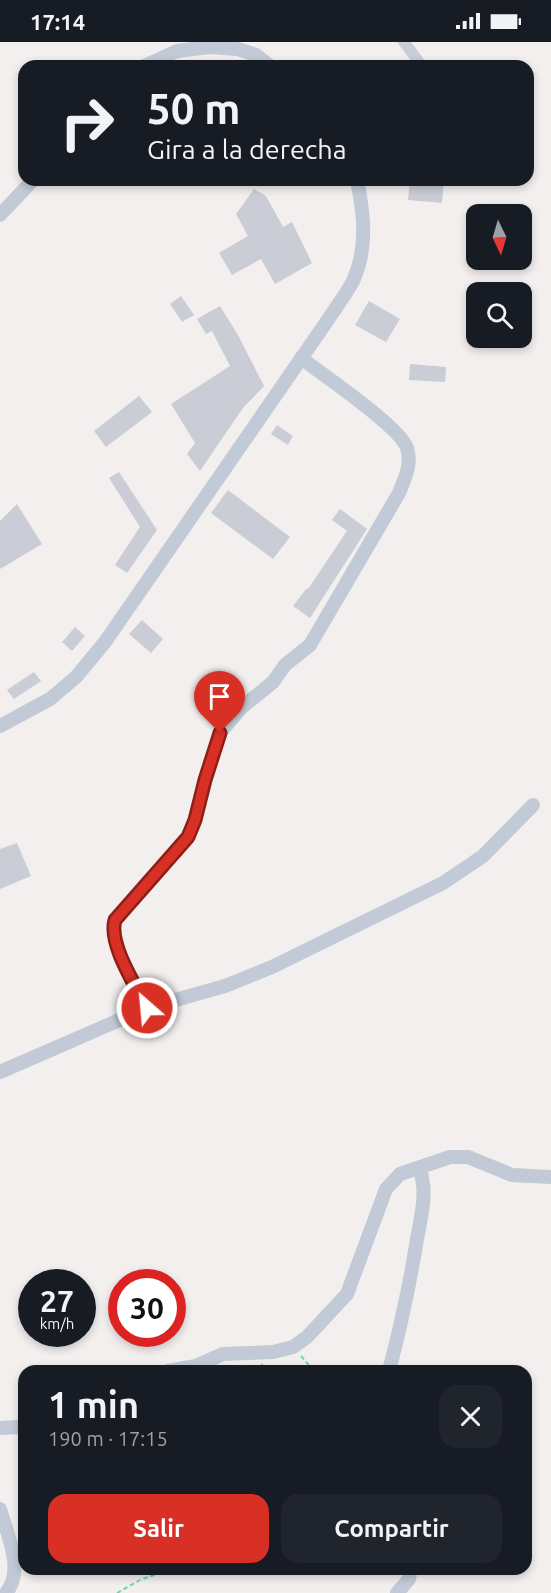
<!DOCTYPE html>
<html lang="es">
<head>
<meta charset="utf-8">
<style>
  :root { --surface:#171b24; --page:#20242c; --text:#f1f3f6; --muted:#9ea1a6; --accent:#d93025 }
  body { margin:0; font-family:Ubuntu,sans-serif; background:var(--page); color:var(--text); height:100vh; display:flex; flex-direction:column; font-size:22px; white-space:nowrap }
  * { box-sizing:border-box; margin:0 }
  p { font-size:20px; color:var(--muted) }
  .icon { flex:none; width:33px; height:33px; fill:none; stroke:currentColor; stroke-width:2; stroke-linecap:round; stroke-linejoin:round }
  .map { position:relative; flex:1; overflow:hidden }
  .sheet { position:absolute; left:18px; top:1323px; width:514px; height:210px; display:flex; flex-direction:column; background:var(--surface); border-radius:18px; box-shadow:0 3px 9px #0003 }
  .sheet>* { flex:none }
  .guide { position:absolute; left:18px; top:18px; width:516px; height:126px; border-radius:18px; box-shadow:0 3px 9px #0003; background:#171b24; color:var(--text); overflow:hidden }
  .needle { width:39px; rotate:175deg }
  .tools { position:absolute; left:466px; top:162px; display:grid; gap:12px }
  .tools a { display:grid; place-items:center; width:66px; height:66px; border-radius:12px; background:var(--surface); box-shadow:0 3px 9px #0003; font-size:30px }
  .speed { position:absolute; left:18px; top:1227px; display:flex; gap:12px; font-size:30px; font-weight:700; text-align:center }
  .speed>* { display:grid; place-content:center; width:78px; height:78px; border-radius:50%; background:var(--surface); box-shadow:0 3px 9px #0003; line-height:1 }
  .speed small { font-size:15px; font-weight:400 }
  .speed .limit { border:9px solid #d22; background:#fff; color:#111 }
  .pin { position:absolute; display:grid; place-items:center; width:51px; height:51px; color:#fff; margin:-62px -26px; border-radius:50% 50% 50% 0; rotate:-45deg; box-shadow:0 0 6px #0007 }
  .pin .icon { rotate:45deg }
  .me { position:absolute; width:66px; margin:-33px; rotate:333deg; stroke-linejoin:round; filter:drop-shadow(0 0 4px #0008) }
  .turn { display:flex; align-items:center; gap:21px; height:126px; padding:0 30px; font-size:27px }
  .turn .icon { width:78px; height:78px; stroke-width:2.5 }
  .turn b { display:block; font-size:42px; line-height:51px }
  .round { display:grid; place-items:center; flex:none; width:63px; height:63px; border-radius:18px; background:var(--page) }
  .summary { display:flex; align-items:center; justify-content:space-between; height:102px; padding:0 30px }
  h1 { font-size:36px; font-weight:700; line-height:45px }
  .primary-button { display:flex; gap:12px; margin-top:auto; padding:12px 30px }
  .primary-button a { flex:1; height:69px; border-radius:18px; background:var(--accent); color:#fff; font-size:24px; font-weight:700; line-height:69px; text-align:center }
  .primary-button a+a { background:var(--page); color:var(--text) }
  .status { display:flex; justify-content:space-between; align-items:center; height:42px; padding:0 30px; background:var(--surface); direction:ltr }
  .status svg { height:16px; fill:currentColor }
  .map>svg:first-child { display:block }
</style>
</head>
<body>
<div class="status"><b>17:14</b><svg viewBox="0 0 49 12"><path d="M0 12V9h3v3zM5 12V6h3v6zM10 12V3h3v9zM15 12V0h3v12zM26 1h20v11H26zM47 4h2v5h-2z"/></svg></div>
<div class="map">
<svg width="551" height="1551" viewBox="0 0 551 1551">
  <rect width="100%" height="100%" fill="#f2efee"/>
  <!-- building -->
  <g fill="#cacdd5">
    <polygon points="397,0 411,0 429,24 415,24"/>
    <polygon points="410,138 444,138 442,161 408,158"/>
    <polygon points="254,147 266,154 283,185 292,180 312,221 275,242 261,217 232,233 219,211 248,194 236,172"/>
    <polygon points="181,254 194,273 182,280 170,262"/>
    <polygon points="369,259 400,277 386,300 355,283"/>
    <polygon points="220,264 238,293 264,344 243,366 200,429 187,412 195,401 171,362 230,324 212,289 206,292 197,277"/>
    <polygon points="410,322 446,325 445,340 409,338"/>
    <polygon points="139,354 152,370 106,405 94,389"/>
    <polygon points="277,383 293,394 288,403 271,392"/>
    <polygon points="119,430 157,488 127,531 115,523 140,485 109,436"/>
    <polygon points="228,448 290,495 273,517 211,471"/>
    <polygon points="17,462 42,502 0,527 0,479"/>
    <polygon points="340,467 367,487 310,576 293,564 307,546 308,547 347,489 332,478"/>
    <polygon points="142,578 163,597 151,611 129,592"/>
    <polygon points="75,585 85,594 72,609 62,600"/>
    <polygon points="34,630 41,639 14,657 7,648"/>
    <polygon points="17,801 31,834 0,847 0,807"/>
  </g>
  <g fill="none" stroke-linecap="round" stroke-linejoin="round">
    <!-- path -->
    <g stroke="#6cd6a7" stroke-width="2" stroke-dasharray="4.5 3" stroke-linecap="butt">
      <polyline points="301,1314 314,1329"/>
      <polyline points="262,1322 263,1329"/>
      <polyline points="117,1551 140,1538 171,1527"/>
    </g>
    <!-- minor -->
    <g stroke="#c1cad6" stroke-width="14">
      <polyline points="144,24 177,9 209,5 238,7 256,13 270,24"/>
      <polyline points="0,173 33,138"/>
      <path d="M0 684 50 657 76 635 105 600 325 282C334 268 345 254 353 239 368 206 364 172 357 138"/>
      <polyline points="147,966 225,944 272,925 443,841 483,814 533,763"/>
      <path d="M0 1030 147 966C136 944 108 902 115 878L188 795 195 778 205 738 220 691 241 666 273 640 285 623 310 603 399 451C405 436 412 423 407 406 400 385 323 333 301 316"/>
      <polyline points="168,1329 196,1324 223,1312 273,1310 293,1305 307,1295 347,1252 386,1147 400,1132 450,1115 468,1115 512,1133 551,1135"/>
      <path d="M389 1329C400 1287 409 1246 416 1203 420 1178 429 1150 419 1126"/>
      <polyline points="0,1386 18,1385 24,1387"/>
      <path d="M0 1467C7 1492 25 1528 6 1551"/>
      <polyline points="397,1551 409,1537 411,1527"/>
    </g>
  </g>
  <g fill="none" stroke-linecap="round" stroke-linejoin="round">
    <defs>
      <path id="route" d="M147 966C136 944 108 902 115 878L188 795 195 778 205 738 220 691"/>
    </defs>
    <!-- route casing -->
    <use href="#route" stroke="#8d1f18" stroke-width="15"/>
    <!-- route -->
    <use href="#route" stroke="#d93025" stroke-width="10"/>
  </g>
</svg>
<div class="tools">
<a><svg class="needle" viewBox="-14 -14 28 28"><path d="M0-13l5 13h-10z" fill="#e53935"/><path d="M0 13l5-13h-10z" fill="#9ea1a6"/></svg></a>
<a><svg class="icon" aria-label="search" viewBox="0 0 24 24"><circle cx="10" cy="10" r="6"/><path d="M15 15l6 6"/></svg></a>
</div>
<div class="speed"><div>27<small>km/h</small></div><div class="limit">30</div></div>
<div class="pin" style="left:220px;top:691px;background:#d93025"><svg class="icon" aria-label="arrive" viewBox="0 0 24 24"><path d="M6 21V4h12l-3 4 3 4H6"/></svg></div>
<svg class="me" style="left:147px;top:966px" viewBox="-20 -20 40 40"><circle r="17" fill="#d93025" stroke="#fff" stroke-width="3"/><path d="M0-11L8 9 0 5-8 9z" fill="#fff"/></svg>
<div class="guide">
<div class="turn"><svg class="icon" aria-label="right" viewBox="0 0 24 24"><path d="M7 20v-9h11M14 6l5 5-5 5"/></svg><div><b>50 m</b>Gira a la derecha</div></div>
</div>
<section class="sheet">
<div class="summary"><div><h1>1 min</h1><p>190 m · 17:15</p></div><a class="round"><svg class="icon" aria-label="close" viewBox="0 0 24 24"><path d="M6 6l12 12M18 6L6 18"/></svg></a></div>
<div class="primary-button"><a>Salir</a><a>Compartir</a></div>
</section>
</div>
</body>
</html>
